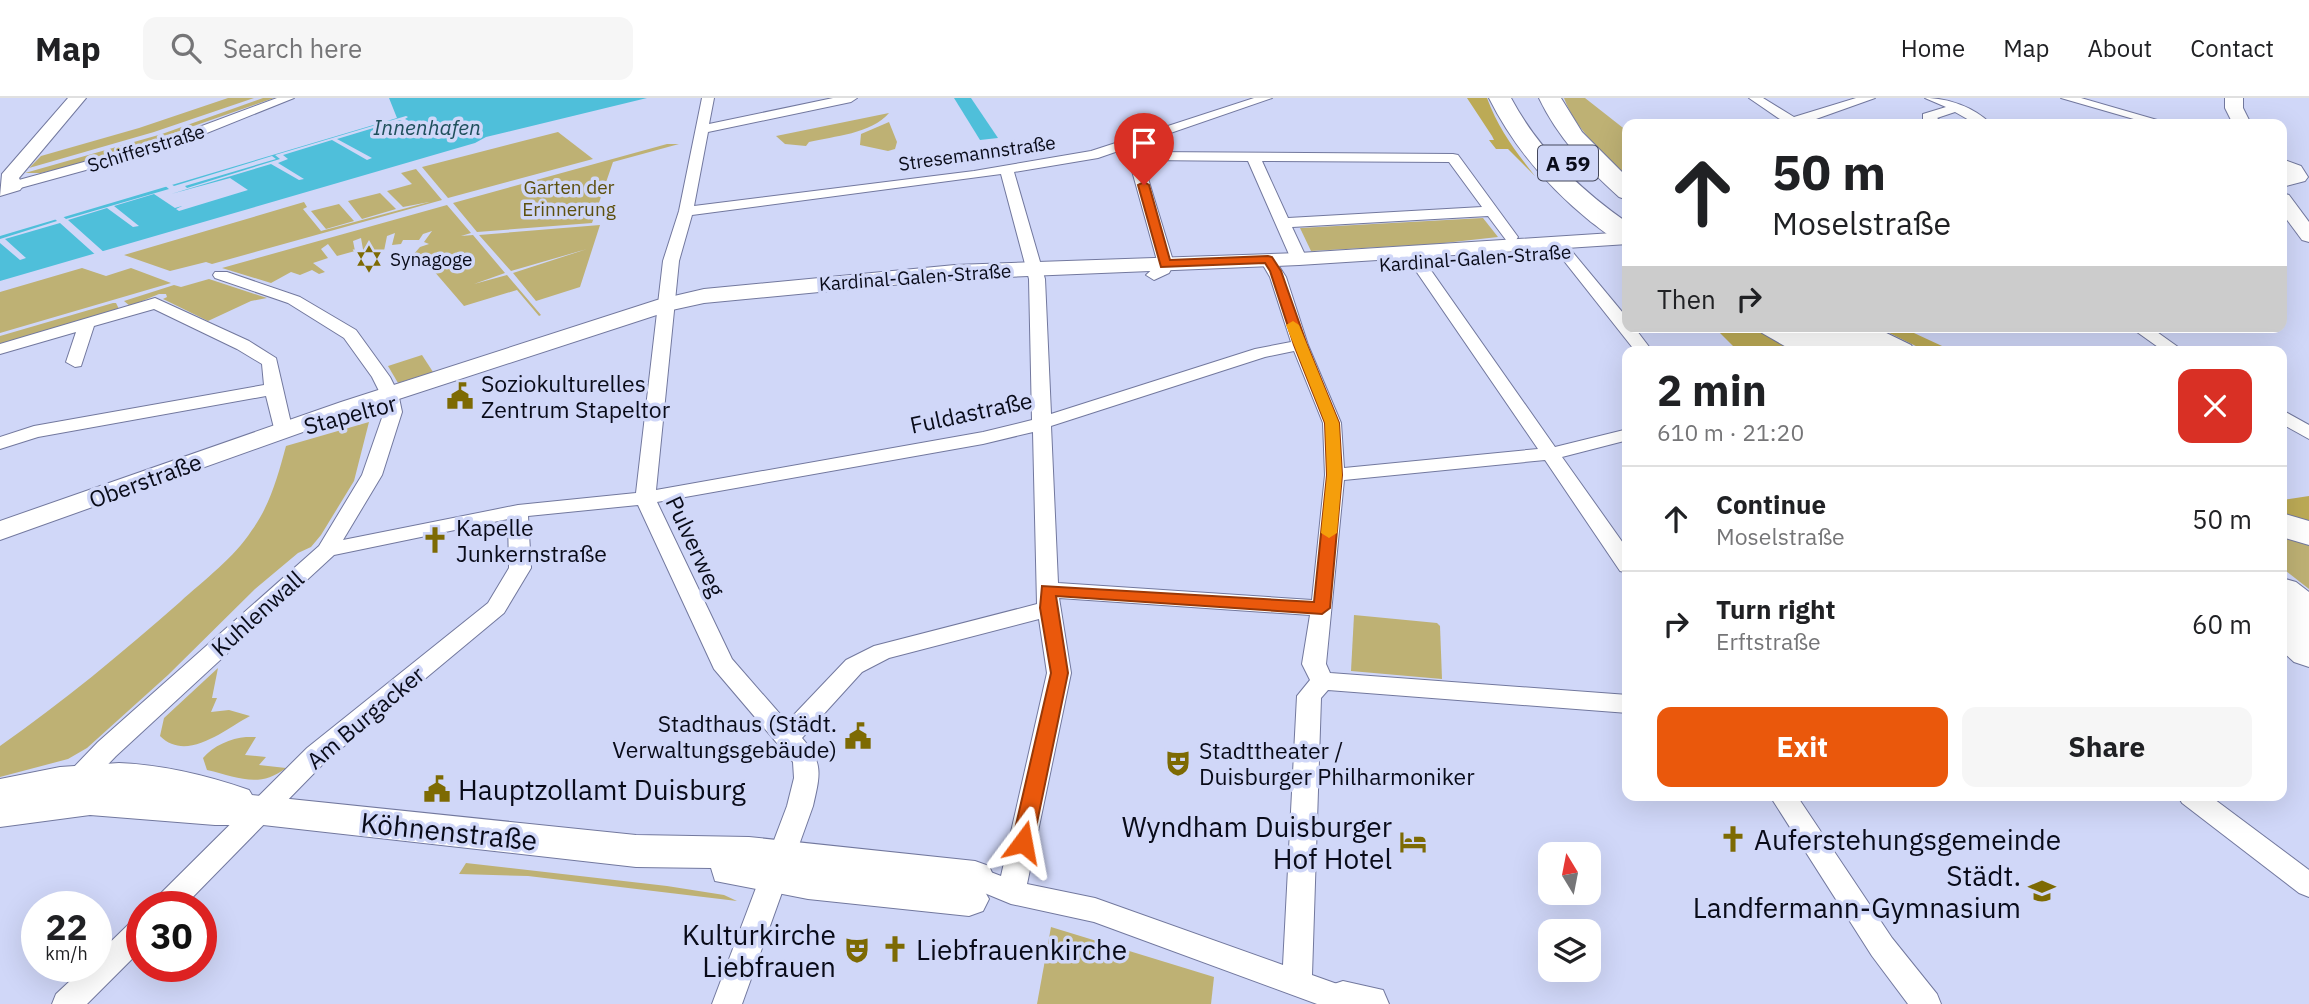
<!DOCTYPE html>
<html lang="en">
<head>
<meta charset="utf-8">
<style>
  :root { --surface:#fff; --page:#f6f6f6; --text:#202124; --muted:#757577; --line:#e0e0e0; --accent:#ea580c }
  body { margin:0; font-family:"IBM Plex Sans",sans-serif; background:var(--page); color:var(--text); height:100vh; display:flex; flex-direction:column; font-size:26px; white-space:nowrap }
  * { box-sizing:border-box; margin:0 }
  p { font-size:23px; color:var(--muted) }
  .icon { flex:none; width:38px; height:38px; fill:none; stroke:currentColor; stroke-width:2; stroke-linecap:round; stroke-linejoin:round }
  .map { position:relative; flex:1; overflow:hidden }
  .sheet { position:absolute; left:1622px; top:248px; width:665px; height:455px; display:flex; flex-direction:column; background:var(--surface); border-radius:14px; box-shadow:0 7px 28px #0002 }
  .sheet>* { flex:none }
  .hud { position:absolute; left:1622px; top:21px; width:665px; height:214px; border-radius:14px; box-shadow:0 7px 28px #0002; background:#fff; color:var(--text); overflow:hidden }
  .needle { width:46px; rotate:350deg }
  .controls { position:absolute; left:1538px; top:744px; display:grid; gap:14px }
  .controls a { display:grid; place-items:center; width:63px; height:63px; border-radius:14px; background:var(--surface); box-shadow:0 7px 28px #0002; font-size:35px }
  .speed { position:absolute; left:21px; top:793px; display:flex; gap:14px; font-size:35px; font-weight:700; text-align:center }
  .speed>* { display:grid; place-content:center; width:91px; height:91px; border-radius:50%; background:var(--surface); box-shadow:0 7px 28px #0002; line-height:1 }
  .speed small { font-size:18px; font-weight:400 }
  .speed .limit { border:10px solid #d22; background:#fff; color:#111 }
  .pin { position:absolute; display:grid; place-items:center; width:60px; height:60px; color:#fff; margin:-72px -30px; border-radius:50% 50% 50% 0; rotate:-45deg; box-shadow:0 0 7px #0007 }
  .pin .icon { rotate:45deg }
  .me { position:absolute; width:77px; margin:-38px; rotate:13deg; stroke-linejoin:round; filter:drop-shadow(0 0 5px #0008) }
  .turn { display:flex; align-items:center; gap:24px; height:147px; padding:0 35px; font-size:32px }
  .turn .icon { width:91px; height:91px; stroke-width:2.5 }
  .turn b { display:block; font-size:49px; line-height:60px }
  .then { display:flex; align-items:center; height:66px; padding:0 35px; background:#0003; gap:14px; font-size:26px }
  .round { display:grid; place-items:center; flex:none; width:74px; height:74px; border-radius:14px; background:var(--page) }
  .summary { display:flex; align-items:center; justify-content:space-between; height:119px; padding:0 35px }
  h1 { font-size:42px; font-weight:800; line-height:52px }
  .primary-button { display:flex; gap:14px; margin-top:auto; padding:14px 35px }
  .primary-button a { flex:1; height:80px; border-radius:14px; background:var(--accent); color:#fff; font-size:28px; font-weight:800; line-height:80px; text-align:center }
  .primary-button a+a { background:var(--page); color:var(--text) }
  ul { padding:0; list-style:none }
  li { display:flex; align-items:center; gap:21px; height:105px; padding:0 35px; border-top:2px solid var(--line) }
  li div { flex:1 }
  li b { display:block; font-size:26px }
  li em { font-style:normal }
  header { display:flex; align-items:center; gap:42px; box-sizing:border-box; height:98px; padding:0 35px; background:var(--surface); border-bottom:2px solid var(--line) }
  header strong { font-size:33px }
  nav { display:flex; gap:38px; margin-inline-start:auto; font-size:24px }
  .search { width:490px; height:63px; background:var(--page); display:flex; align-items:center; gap:18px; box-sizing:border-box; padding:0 24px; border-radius:14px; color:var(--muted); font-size:26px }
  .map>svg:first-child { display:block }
</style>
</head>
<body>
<header>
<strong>Map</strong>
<div class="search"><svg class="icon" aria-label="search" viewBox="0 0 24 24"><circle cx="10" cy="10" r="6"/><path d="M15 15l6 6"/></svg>Search here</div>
<nav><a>Home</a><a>Map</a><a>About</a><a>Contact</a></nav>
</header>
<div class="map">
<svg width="2309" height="906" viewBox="0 0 2309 906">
  <rect width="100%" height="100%" fill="#d0d7f8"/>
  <!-- green -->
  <g fill="#beb174">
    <polygon points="228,0 254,0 154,34 29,70 41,58 139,30"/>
    <polygon points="263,0 274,0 102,60 41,75 25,75 162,36"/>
    <path d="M1564 0H1585L1627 33V79C1604 56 1575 31 1564 0Z"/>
    <path d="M889 15C871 36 834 38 809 44L806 48 785 46 776 38Z"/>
    <polygon points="889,24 897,44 895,51 888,53 860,47 861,36"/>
    <polygon points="558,34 593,61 448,100 422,69"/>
    <polygon points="667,46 679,46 613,64 592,125 477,134 453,105"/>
    <polygon points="416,71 442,102 212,166 206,164 170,173 124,157 304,104 307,109 303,111 321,133 429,104 403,109 387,93 412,86 401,75"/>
    <polygon points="380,95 396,111 362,121 348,103"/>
    <polygon points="339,106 354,123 326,131 311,113"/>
    <polygon points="447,107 471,135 461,138 473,137 505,175 474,186 507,177 541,217 539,218 517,192 464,208 427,165 402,170 416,158 413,157 420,149 429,146 424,144 432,133 423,136 419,142 403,142 401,146 392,147 395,135 387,138 384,153 364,157 361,140 353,143 355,153 337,158 328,146 321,151 328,160 313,165 325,174 319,176 312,172 300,177 291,174 271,185 222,170"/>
    <polygon points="1483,120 1498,139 1435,146 1311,153 1300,130"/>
    <polygon points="600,127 580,189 536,203 513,175 587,151 511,173 479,137"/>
    <polygon points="82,170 106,178 131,170 171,185 0,235 0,194"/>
    <polygon points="209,181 267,200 251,203 208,223 163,201 167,199 166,196 159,196 130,208 124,203 174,187 181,189"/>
    <polygon points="113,205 116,205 119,211 0,246 0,238"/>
    <polygon points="422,257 433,274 398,285 388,268"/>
    <path d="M369 324 354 383 321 437 311 449 298 455 255 491 168 577 87 650 68 661 0 679V648C63 604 122 555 180 504 204 482 234 460 252 432 270 407 278 378 286 348Z"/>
    <polygon points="2282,434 2309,442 2309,491 2282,470"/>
    <polygon points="1354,517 1437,525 1440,528 1442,581 1351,573"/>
    <path d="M218 570 212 600H217L211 614 229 612 250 618C225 631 187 665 160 638L164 620Z"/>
    <path d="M246 639H256L245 657 266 659 259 667 286 670C259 691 238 679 207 672L203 660C213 648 231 640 246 639Z"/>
    <polygon points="466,765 667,788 724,797 737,803 528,778 459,776"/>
    <polygon points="1051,829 1214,879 1211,906 1037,906"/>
  </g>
  <!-- forest -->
  <g fill="#bcaa56">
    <path d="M1467 0H1487C1498 30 1515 53 1535 78L1508 51H1496L1489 42H1494L1492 38Z"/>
    <polygon points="1714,229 1755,229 1800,254 1739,254"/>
    <polygon points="1877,229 1901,229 1955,254 1928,254"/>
    <polygon points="2309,398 2309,426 2282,418 2282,402"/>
  </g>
  <!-- water -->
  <g fill="#4fbfda">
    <polygon points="389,0 647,0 486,39 475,45 0,183 0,138 397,20"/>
    <polygon points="954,0 971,0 998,40 980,42"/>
  </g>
  <!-- pier -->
  <polygon fill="#d0d7f8" points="406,18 408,19 405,21 443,40 438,41 400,22 337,41 372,60 367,62 332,42 283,57 288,61 278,65 304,81 299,82 271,66 171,96 230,80 248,92 179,113 176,111 182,108 175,110 154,96 114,108 139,128 133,129 107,110 68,122 106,156 98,159 60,125 5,141 26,160 20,162 0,145 0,141 57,123 53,119 61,117 66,121 169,91 163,86 168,84 174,88 272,58 276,61 185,88 187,90 280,61 275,57"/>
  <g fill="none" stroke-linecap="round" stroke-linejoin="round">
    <defs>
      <g id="street">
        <polygon points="277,0 294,0 177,47 13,92 6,88 8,85 167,41"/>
        <path d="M702 0H714L709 26 833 0H857L851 4 708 34 694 108 974 73 1091 53 1254 0H1272L1098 60 1014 74 1045 181 1051 316 1255 251 1291 244 1270 179 1260 162 1268 157 1273 159 1286 179 1308 247 1341 325 1344 370 1538 351 1403 154 1411 149 1416 151 1555 349 1628 331V342L1562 359 1628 452V475L1620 473 1545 362 1344 382 1326 566 1330 575 1628 597V615L1328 592 1321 600 1312 877 1354 892 1358 902 1356 906H1317L1094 824 1011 806 965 787 961 779 965 771 975 768 1001 778 1047 575 1039 521 889 560 862 574 802 640C824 665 820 677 813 708L742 906H712L787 708 794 680 793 664 714 571 638 407 528 418 531 470 504 515 325 664 184 808H152L156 800 307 650 488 505 509 470 508 421 334 457 116 658 92 683 86 696 77 699 68 696 64 689 72 671 98 644 319 448 362 377 384 314 380 295 372 279 344 240 288 205 215 180 213 177 215 174H227L300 199 356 232 390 279 398 295 402 314 382 377 343 442 518 407 636 395 663 163 679 113ZM1001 76 1029 181 1032 322 983 334 656 392 679 163 692 117ZM1294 253 1323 325 1325 377 1312 502 1058 485 1051 328 1265 259ZM1033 334 1037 506 874 548 846 562 787 624 732 561 657 404 983 346ZM1059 500 1310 517 1302 566 1310 582 1297 598 1283 867 1095 800 1027 786 1071 575Z"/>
        <polygon points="1749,0 1763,0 1794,19 1856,0 1875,0 1802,26 1787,26"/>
        <path d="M1925 0C1948 0 1974 9 1991 26H1976L1955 14 1937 20 1945 26H1930L1923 22V16L1946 9Z"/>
        <polygon points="2061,0 2081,0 2171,26 2151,26"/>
        <polygon points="2066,22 2072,26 2054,26 2056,23"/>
        <path d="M1145 54 1453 56 1458 57 1518 139 1516 142H1506L1488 118 1292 129 1307 161 1299 166 1291 161 1248 63 1147 62 1143 64 1174 166 1169 175 1154 182 1146 177 1158 166 1129 62ZM1262 63 1449 64 1482 109 1288 120Z"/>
        <polygon points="1565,149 1570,151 1628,221 1628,229 1634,229 1653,254 1636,254 1557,154"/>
        <polygon points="155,200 249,243 276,260 293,334 291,338 277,338 275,334 266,298 38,339 0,351 0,339 34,328 264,287 262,266 237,251 154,211 94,228 81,268 75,269 66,264 76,234 0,256 0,246"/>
        <polygon points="2130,229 2150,229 2185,254 2165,254"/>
        <polygon points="2282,312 2309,327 2309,341 2282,326"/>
        <polygon points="1770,698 1797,698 1892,840 1937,896 1941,906 1908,906 1872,858"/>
        <polygon points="2178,698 2210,698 2309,772 2309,799 2299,795 2182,705"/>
        <polygon points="142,820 142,851 87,906 52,906 56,896 86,868 96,868 96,858 132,823"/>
      </g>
      <g id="secondary">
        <polygon points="68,0 86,0 19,80 23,88 20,92 0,98 2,76"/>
        <polygon points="2225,0 2243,0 2243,10 2251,26 2233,26 2225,10"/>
        <polygon points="2282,61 2301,68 2308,79 2305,83 2282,89 2282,77 2287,76 2282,74"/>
        <polygon points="2282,95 2289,97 2309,124 2309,144 2302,142 2282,115"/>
        <polygon points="1628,134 1628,146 1299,167 955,181 704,205 672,212 359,314 0,442 0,423 341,304 657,202 704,191 955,167 1299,155"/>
        <path d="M119 665C165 667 206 677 249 692L252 697 636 737 749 739 975 763 989 768 994 779 989 790 984 792 989 801 983 813 969 818 808 801 715 783 711 770 636 769 263 727H215L90 717 0 729V681L60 669Z"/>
        <polygon points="1343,883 1383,892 1389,906 1324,906 1322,902 1328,888"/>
      </g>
      <g id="highway">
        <path d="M1489 0H1511C1539 52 1579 91 1628 125V146C1614 143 1602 132 1591 124 1548 89 1514 50 1489 0Z"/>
        <path d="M1539 0H1561L1582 34 1628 80V102L1619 99C1587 70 1558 40 1539 0Z"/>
        <polygon points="1758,229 1874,229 1911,247 1916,254 1795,254 1762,235"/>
        <polygon points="2282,415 2309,423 2309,447 2282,439"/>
        <polygon points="2282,480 2296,484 2309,494 2309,569 2294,564 2282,553"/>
      </g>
    </defs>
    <!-- street casing -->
    <use href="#street" stroke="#72789e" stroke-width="2"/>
    <!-- secondary casing -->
    <use href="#secondary" stroke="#72789e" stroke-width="2"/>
    <!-- highway casing -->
    <use href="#highway" stroke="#72789e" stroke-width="2"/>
    <!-- street -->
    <use href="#street" fill="#fff" fill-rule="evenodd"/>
    <!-- secondary -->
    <use href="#secondary" fill="#fff" fill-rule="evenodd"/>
    <!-- highway -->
    <use href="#highway" fill="#fff" fill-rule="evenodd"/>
  </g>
  <!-- route -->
  <polygon fill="#ea580c" stroke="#983908" stroke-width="2" points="1144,84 1149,87 1170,162 1268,158 1272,159 1281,173 1307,247 1339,325 1342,377 1330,510 1322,516 1056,498 1068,575 1033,744 1030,750 1023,752 1015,750 1012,744 1051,575 1040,510 1042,488 1314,504 1327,377 1325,325 1294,247 1270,173 1265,165 1161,169 1138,87"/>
  <!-- slow -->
  <polygon fill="#f59e0b" points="1293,223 1299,227 1339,325 1342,377 1337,435 1329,440 1321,435 1327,377 1325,325 1286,227"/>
  <!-- icons -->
  <defs>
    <symbol id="synagogue-bare" viewBox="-9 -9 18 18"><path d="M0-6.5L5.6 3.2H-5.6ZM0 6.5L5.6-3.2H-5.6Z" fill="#7d6a03" stroke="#d0d7f8" stroke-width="2.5" paint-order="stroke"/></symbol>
    <symbol id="civic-bare" viewBox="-9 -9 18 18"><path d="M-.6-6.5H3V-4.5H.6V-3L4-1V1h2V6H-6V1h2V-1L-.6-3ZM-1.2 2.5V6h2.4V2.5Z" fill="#7d6a03" stroke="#d0d7f8" stroke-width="2.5" paint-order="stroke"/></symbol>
    <symbol id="church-bare" viewBox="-9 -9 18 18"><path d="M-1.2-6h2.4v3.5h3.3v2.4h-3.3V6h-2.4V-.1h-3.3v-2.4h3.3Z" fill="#7d6a03" stroke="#d0d7f8" stroke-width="2.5" paint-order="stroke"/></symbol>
    <symbol id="theatre-bare" viewBox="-9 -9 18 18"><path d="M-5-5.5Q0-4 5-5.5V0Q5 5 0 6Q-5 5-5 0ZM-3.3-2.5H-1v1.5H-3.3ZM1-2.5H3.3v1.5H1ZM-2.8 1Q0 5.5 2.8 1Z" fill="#7d6a03" stroke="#d0d7f8" stroke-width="2.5" paint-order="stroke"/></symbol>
    <symbol id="hotel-bare" viewBox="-9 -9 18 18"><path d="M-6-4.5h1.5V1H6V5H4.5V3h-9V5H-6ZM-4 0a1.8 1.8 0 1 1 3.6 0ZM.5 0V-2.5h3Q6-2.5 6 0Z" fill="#7d6a03" stroke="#d0d7f8" stroke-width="2.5" paint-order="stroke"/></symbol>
    <symbol id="school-bare" viewBox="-9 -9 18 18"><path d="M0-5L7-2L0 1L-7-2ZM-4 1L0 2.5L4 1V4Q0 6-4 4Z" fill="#7d6a03" stroke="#d0d7f8" stroke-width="2.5" paint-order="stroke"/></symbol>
  </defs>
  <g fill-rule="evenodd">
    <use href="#synagogue-bare" x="350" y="142" width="38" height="38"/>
    <use href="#civic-bare" x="441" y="279" width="38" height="38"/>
    <use href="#church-bare" x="416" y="423" width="38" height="38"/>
    <use href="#civic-bare" x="839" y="619" width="38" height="38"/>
    <use href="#theatre-bare" x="1159" y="646" width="38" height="38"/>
    <use href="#civic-bare" x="418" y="672" width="38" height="38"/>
    <use href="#church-bare" x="1714" y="722" width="38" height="38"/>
    <use href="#hotel-bare" x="1394" y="725" width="38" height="38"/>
    <use href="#school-bare" x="2023" y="774" width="38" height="38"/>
    <use href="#church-bare" x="876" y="832" width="38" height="38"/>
    <use href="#theatre-bare" x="838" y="833" width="38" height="38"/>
  </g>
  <g text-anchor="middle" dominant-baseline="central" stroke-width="7" stroke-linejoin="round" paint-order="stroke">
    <!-- far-street labels -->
    <g font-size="19" fill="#090b19" stroke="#d0d7f8">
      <text transform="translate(146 50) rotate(-17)">Schifferstraße</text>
      <text transform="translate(977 55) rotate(-8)">Stresemannstraße</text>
      <text transform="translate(1475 160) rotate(-4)">Kardinal-Galen-Straße</text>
      <text transform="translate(915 179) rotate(-4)">Kardinal-Galen-Straße</text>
    </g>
    <!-- far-park labels -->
    <g font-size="19" fill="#5d500e" stroke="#d0d7f8">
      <text x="569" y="89">Garten der<tspan x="569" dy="22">Erinnerung</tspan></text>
    </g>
    <!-- far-poi labels -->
    <g font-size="19" fill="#090b19" stroke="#d0d7f8" text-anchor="start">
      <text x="390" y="161">Synagoge</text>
    </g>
    <!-- far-water labels -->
    <g font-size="21" font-style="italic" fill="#1f4f5b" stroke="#d0d7f8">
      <text x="427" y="29">Innenhafen</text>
    </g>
    <!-- shield labels -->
    <rect fill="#d0d7f8" stroke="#45485c" stroke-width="2" x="1538" y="47.5" width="60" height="35" rx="5"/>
    <g font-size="21" font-weight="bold" fill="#090b19">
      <text x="1568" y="65">A 59</text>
    </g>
    <!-- poi labels -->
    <g font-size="23" fill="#090b19" stroke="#d0d7f8" text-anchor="start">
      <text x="481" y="285">Soziokulturelles<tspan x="481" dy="26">Zentrum Stapeltor</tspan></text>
      <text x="456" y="429">Kapelle<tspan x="456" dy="26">Junkernstraße</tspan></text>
      <text x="837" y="625" text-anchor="end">Stadthaus (Städt.<tspan x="837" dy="26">Verwaltungsgebäude)</tspan></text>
      <text x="1199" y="652">Stadttheater /<tspan x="1199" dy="26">Duisburger Philharmoniker</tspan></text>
    </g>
    <!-- street labels -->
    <g font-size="23" fill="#090b19" stroke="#d0d7f8">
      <text transform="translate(971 314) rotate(-12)">Fuldastraße</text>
      <text transform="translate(350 316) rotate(-15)">Stapeltor</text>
      <text transform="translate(145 382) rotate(-20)">Oberstraße</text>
      <text transform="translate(696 448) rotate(65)">Pulverweg</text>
      <text transform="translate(257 515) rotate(-42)">Kuhlenwall</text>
      <text transform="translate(365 619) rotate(-40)">Am Burgacker</text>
    </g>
    <!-- near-poi labels -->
    <g font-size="28" fill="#090b19" stroke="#d0d7f8" text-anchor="start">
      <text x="458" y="691">Hauptzollamt Duisburg</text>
      <text x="1392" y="728" text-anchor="end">Wyndham Duisburger<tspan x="1392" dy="32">Hof Hotel</tspan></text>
      <text x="1754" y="741">Auferstehungsgemeinde</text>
      <text x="2021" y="777" text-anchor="end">Städt.<tspan x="2021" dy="32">Landfermann-Gymnasium</tspan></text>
      <text x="836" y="836" text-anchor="end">Kulturkirche<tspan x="836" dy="32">Liebfrauen</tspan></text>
      <text x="916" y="851">Liebfrauenkirche</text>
    </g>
    <!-- near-street labels -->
    <g font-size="28" fill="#090b19" stroke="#d0d7f8">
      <text transform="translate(449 733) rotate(6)">Köhnenstraße</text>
    </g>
  </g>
</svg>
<div class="controls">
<a><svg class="needle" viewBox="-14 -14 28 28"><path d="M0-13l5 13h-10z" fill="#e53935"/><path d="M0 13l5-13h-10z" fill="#757577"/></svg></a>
<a><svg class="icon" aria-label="layers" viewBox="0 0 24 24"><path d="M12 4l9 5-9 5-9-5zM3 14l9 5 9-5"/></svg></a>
</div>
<div class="speed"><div>22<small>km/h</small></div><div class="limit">30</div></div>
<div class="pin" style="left:1144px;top:87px;background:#d93025"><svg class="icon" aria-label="arrive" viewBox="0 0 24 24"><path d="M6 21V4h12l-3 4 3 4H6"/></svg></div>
<svg class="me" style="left:1023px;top:744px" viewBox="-20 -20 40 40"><path d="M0-17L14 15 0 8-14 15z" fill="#ea580c" stroke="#fff" stroke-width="4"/></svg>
<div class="hud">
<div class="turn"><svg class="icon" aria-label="ahead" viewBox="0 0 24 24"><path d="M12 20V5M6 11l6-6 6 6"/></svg><div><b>50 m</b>Moselstraße</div></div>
<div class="then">Then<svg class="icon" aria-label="right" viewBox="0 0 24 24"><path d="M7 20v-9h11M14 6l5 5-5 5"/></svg></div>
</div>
<section class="sheet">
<div class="summary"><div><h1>2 min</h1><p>610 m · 21:20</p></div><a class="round" style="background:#d93025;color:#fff"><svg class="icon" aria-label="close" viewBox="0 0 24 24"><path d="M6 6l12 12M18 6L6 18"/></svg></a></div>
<ul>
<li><svg class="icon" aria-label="ahead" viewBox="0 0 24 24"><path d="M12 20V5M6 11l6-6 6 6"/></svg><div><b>Continue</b><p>Moselstraße</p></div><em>50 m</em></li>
<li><svg class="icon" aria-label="right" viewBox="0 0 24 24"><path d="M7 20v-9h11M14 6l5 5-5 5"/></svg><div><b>Turn right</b><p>Erftstraße</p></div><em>60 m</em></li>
</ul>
<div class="primary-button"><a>Exit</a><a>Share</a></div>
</section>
</div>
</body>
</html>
